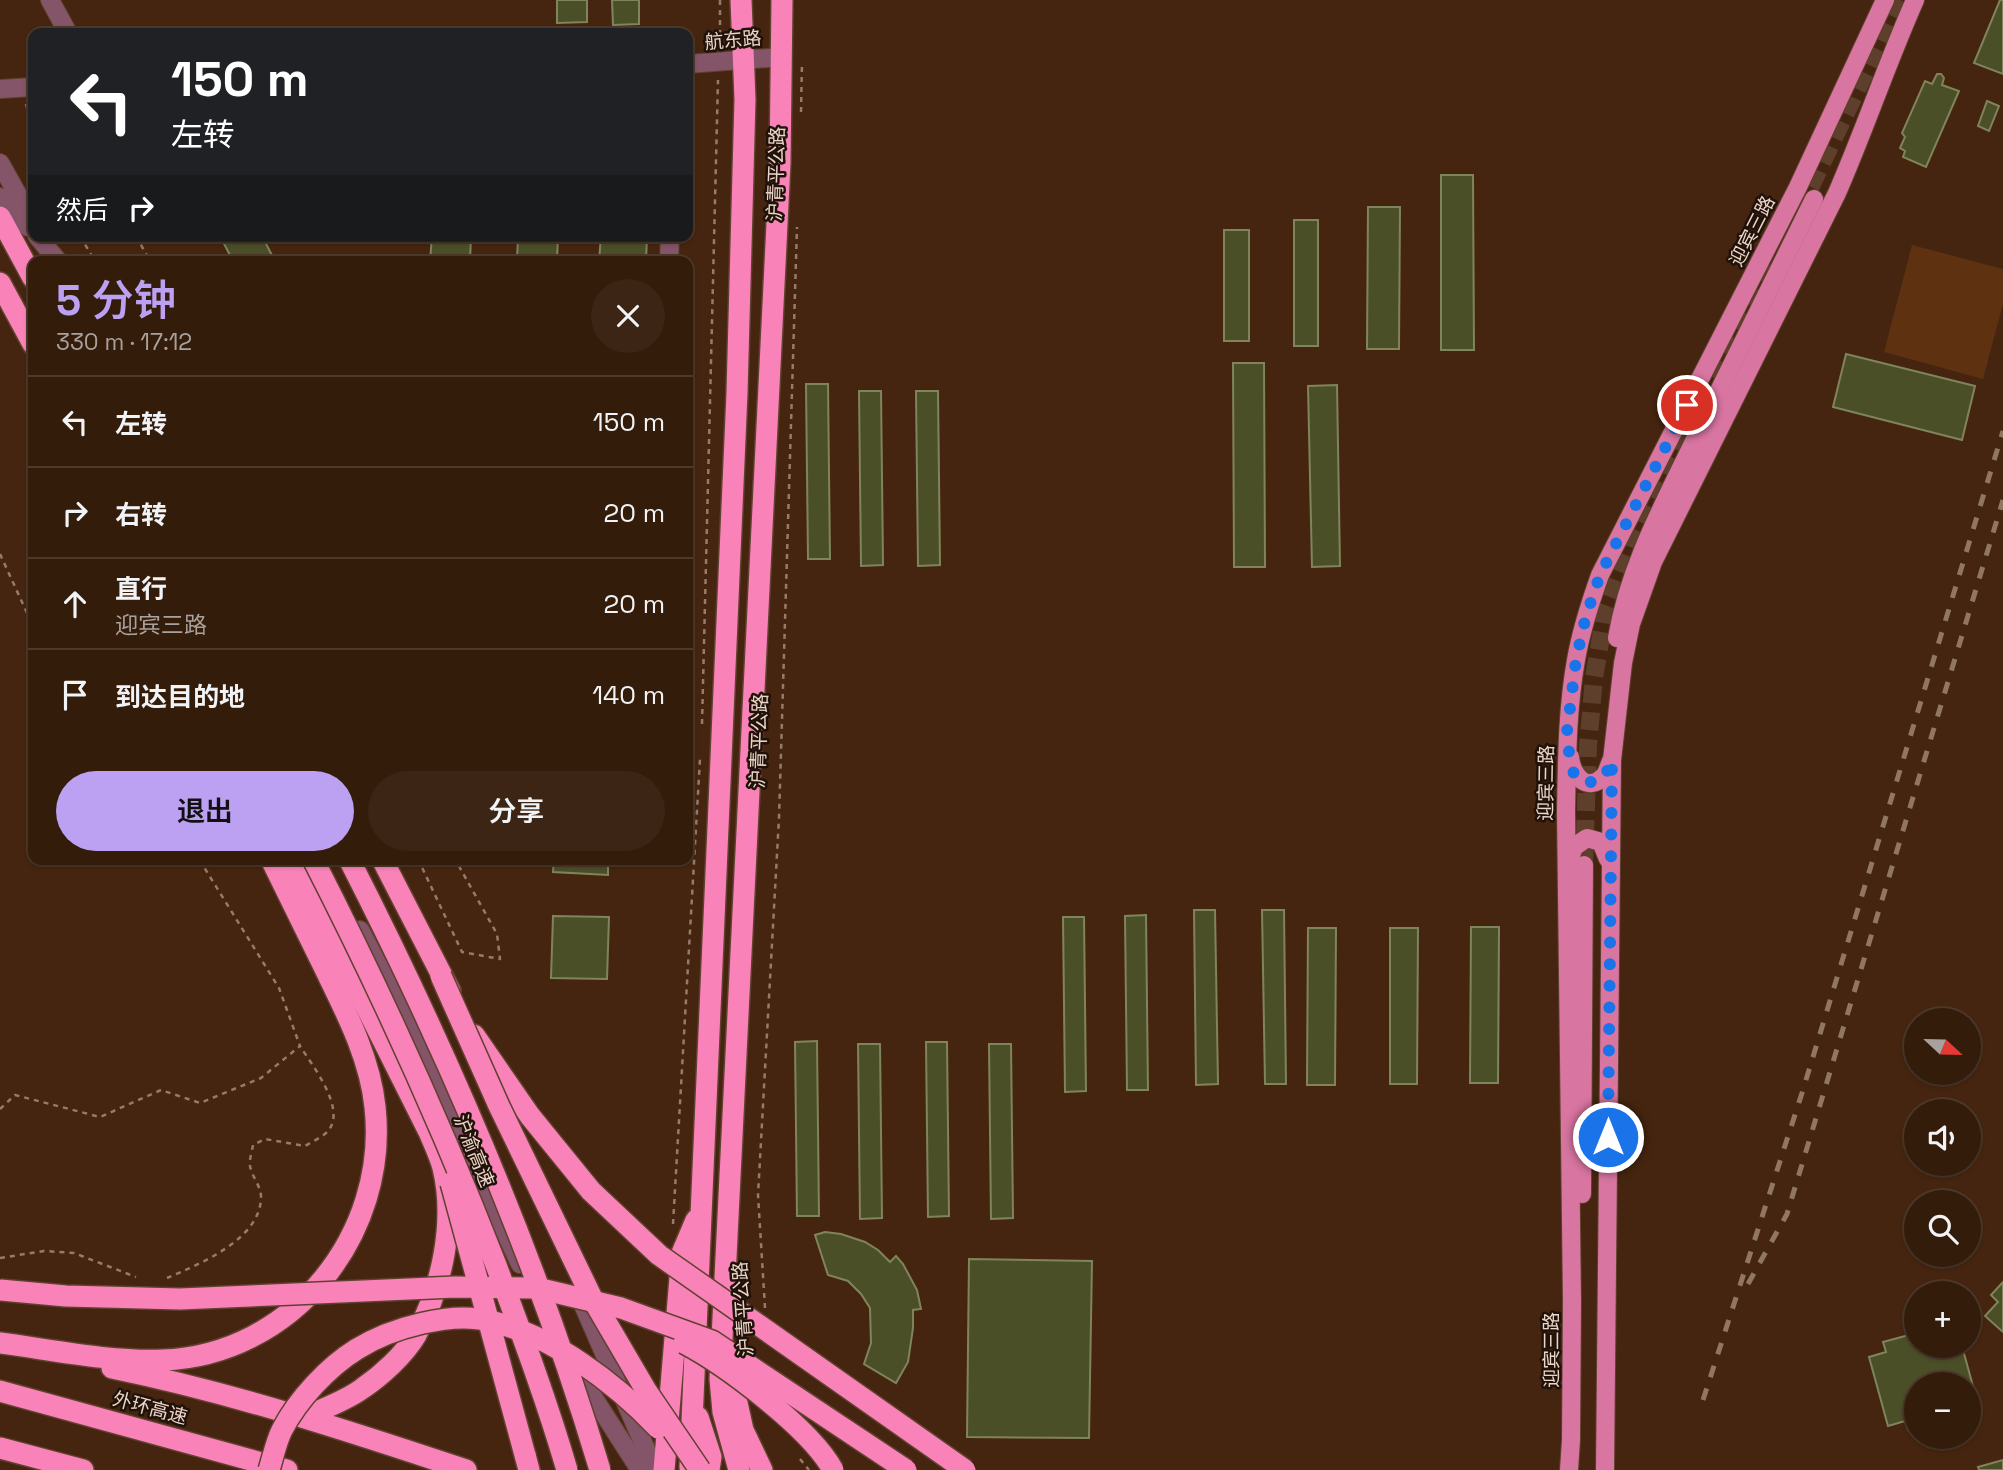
<!DOCTYPE html>
<html lang="zh">
<head>
<meta charset="utf-8">
<style>
  :root { --surface:#341c0b; --page:#3c2514; --text:#f1f3f6; --muted:#a9a19d; --line:#4e3a2c; --accent:#bca0f2 }
  body { margin:0; font-family:"Space Grotesk","Noto Sans SC",sans-serif; background:var(--page); color:var(--text); height:100vh; display:flex; flex-direction:column; font-size:26px; white-space:nowrap }
  * { box-sizing:border-box; margin:0 }
  p { font-size:23px; color:var(--muted) }
  .icon { flex:none; width:38px; height:38px; fill:none; stroke:currentColor; stroke-width:2; stroke-linecap:round; stroke-linejoin:round }
  .map { position:relative; flex:1; overflow:hidden }
  .sheet { position:absolute; left:28px; top:256px; width:665px; height:609px; display:flex; flex-direction:column; background:var(--surface); border-radius:14px; box-shadow:0 2px 5px #0004,0 0 0 2px var(--line) }
  .sheet>* { flex:none }
  .hud { position:absolute; left:28px; top:28px; width:665px; height:214px; border-radius:14px; box-shadow:0 2px 5px #0004,0 0 0 2px var(--line); background:#202124; color:#fff; overflow:hidden }
  .needle { width:46px; rotate:112deg }
  .fabs { position:absolute; left:1904px; top:1008px; display:grid; gap:14px }
  .fabs a { display:grid; place-items:center; width:77px; height:77px; border-radius:50%; background:var(--surface); box-shadow:0 2px 5px #0004,0 0 0 2px var(--line); font-size:35px }
  .pin { position:absolute; display:grid; place-items:center; width:60px; height:60px; color:#fff; margin:-30px; border:4px solid #fff; border-radius:50%; box-shadow:0 2px 7px #0007 }
  .me { position:absolute; width:77px; margin:-38px; rotate:0deg; stroke-linejoin:round; filter:drop-shadow(0 0 5px #0008) }
  .turn { display:flex; align-items:center; gap:24px; height:147px; padding:0 28px; font-size:32px }
  .turn .icon { width:91px; height:91px; stroke-width:2.5 }
  .turn b { display:block; font-size:49px; line-height:60px }
  .then { display:flex; align-items:center; height:66px; padding:0 28px; background:#0003; gap:14px; font-size:26px }
  .round { display:grid; place-items:center; flex:none; width:74px; height:74px; border-radius:37px; background:var(--page) }
  .summary { display:flex; align-items:center; justify-content:space-between; height:119px; padding:0 28px }
  h1 { font-size:42px; font-weight:600; line-height:52px; color:var(--accent) }
  .cta { display:flex; gap:14px; margin-top:auto; padding:14px 28px }
  .cta a { flex:1; height:80px; border-radius:42px; background:var(--accent); color:#111; font-size:28px; font-weight:600; line-height:80px; text-align:center }
  .cta a+a { background:var(--page); color:var(--text) }
  ul { padding:0; list-style:none }
  li { display:flex; align-items:center; gap:21px; height:91px; padding:0 28px; border-top:2px solid var(--line) }
  li div { flex:1 }
  li b { display:block; font-size:26px }
  li em { font-style:normal }
  .map>svg:first-child { display:block }
</style>
</head>
<body>
<div class="map">
<svg width="2003" height="1470" viewBox="0 0 2003 1470">
  <rect width="100%" height="100%" fill="#45250f"/>
  <!-- green -->
  <polygon fill="#5e3110" points="1912,245 2003,269 2003,304 1983,379 1884,352"/>
  <!-- building -->
  <g fill="#4b4f28" stroke="#80845b" stroke-width="2">
    <polygon points="557,0 587,0 587,22 557,23"/>
    <polygon points="612,0 639,0 639,24 613,25"/>
    <polygon points="2000,0 2003,0 2003,74 1974,63"/>
    <polygon points="1937,74 1941,74 1944,78 1942,85 1959,91 1926,167 1903,157 1905,151 1900,148 1905,137 1902,133 1925,81 1932,84"/>
    <polygon points="1987,101 1999,106 1989,131 1978,126"/>
    <polygon points="1441,175 1473,175 1474,350 1441,350"/>
    <polygon points="1368,207 1400,207 1399,349 1367,349"/>
    <rect x="1294" y="220" width="24" height="126"/>
    <rect x="1224" y="230" width="25" height="111"/>
    <polygon points="229,236 262,236 275,261 233,261 222,240"/>
    <polygon points="432,236 471,236 470,261 430,261"/>
    <polygon points="518,236 558,236 557,261 517,261"/>
    <polygon points="601,236 647,236 646,261 599,261"/>
    <polygon points="1846,354 1975,386 1962,440 1833,407"/>
    <polygon points="1233,363 1264,363 1265,567 1234,567"/>
    <polygon points="806,384 828,384 830,559 808,559"/>
    <polygon points="1337,385 1340,566 1312,567 1308,386"/>
    <polygon points="859,391 881,391 883,565 861,566"/>
    <polygon points="916,391 938,391 940,565 918,566"/>
    <polygon points="554,859 608,859 608,875 553,872"/>
    <polygon points="1194,910 1215,910 1218,1084 1196,1085"/>
    <polygon points="1262,910 1284,910 1286,1084 1265,1084"/>
    <polygon points="1146,915 1148,1090 1127,1090 1125,916"/>
    <polygon points="553,916 609,917 607,979 551,978"/>
    <polygon points="1063,917 1084,917 1086,1091 1065,1092"/>
    <polygon points="1471,927 1499,927 1498,1083 1470,1083"/>
    <polygon points="1308,928 1336,928 1335,1085 1307,1085"/>
    <polygon points="1390,928 1418,928 1417,1084 1390,1084"/>
    <polygon points="817,1041 819,1216 797,1216 795,1042"/>
    <polygon points="926,1042 947,1042 949,1216 928,1217"/>
    <polygon points="858,1044 880,1044 882,1218 860,1219"/>
    <polygon points="989,1044 1011,1044 1013,1218 991,1219"/>
    <polygon points="825,1232 841,1234 865,1242 878,1250 890,1262 896,1256 903,1264 917,1290 921,1309 913,1310 913,1328 908,1362 896,1383 864,1364 871,1343 870,1308 861,1294 848,1281 828,1275 815,1235"/>
    <polygon points="969,1259 1092,1261 1089,1438 967,1437"/>
    <polygon points="2003,1282 2003,1332 1985,1316 1998,1302 1991,1295"/>
    <polygon points="1916,1333 1916,1346 1962,1346 1977,1401 1969,1403 1969,1384 1916,1384 1916,1428 1908,1430 1905,1421 1888,1426 1869,1357 1886,1352 1883,1342"/>
    <polygon points="2003,1460 2003,1470 1979,1470 1978,1467"/>
  </g>
  <g fill="none" stroke-linecap="round" stroke-linejoin="round">
    <!-- major-tunnel -->
    <g stroke="#5e3f2b" stroke-width="18" stroke-dasharray="18 9" stroke-linecap="butt">
      <polyline points="1799,211 1900,0"/>
      <polyline points="1584,865 1588,746 1594,678 1606,607 1630,544 1772,264"/>
    </g>
    <defs>
      <g id="minor">
        <polyline points="50,0 68,33"/>
        <polyline points="688,64 782,57"/>
        <polyline points="0,89 33,87"/>
        <polyline points="0,163 33,222"/>
        <polyline points="0,197 28,227"/>
        <polyline points="37,236 58,261"/>
        <polyline points="669,261 670,236"/>
        <polyline points="360,930 412,1030 520,1264"/>
        <polyline points="577,1291 655,1470"/>
        <polyline points="572,1364 640,1470"/>
      </g>
      <g id="major">
        <path d="M1617 638C1629 566 1665 502 1696 437 1735 357 1775 278 1814 199"/>
        <path d="M1570 757C1572 775 1587 794 1604 776 1607 773 1609 765 1611 761"/>
        <polyline points="1568,864 1574,847 1587,838 1601,842 1608,859"/>
        <polyline points="1582,1194 1584,865"/>
        <path d="M1569 1470 1571 1440 1572 1302 1566 812C1567 761 1567 710 1576 660 1581 631 1590 603 1600 575L1798 187 1885 0"/>
        <path d="M1605 1470 1612 760 1623 663 1631 624 1653 562 1837 193C1865 129 1887 63 1915 0"/>
      </g>
      <g id="highway">
        <polyline points="0,217 33,278"/>
        <polyline points="0,283 33,344"/>
        <path d="M292 859 429 1132C434 1144 440 1156 443 1168 456 1222 442 1287 416 1335 404 1355 382 1375 363 1388 346 1401 324 1408 305 1417"/>
        <polyline points="382,859 450,991"/>
        <polyline points="474,1035 530,1116 591,1191"/>
        <path d="M0 1343C53 1350 109 1362 163 1360 293 1355 389 1234 375 1107 370 1058 346 1012 325 969 307 932 289 896 271 859"/>
        <path d="M112 1368C233 1393 349 1431 466 1470"/>
        <polyline points="732,1380 743,1430 762,1470"/>
        <polyline points="0,1391 287,1470"/>
        <polyline points="698,1417 711,1457 709,1470"/>
        <polyline points="0,1448 83,1470"/>
        <polyline points="525,1455 529,1470"/>
        <polyline points="690,1467 737,393 745,99 741,0"/>
        <polyline points="664,1470 682,1253 696,1220"/>
        <polyline points="739,1470 723,1412 720,1379 780,163 782,0"/>
      </g>
    </defs>
    <!-- minor casing -->
    <use href="#minor" stroke="#60412d" stroke-width="20"/>
    <!-- major casing -->
    <use href="#major" stroke="#60412d" stroke-width="20"/>
    <!-- highway casing -->
    <use href="#highway" stroke="#60412d" stroke-width="24"/>
    <!-- path -->
    <g stroke="#967b6a" stroke-width="2.5" stroke-dasharray="5 5" stroke-linecap="butt">
      <polyline points="720,0 720,46"/>
      <polyline points="26,104 33,130"/>
      <polyline points="801,112 802,62"/>
      <polyline points="80,236 95,261"/>
      <polyline points="136,236 150,261"/>
      <polyline points="0,554 33,626"/>
      <polyline points="702,724 718,80"/>
      <polyline points="418,859 462,952 500,959 497,934 455,859"/>
      <polyline points="0,1109 15,1095 100,1117 161,1090 200,1103 261,1078 300,1046 279,988 199,859"/>
      <polyline points="673,1224 700,759"/>
      <polyline points="0,1258 44,1251 74,1253 136,1277"/>
      <path d="M167 1278C200 1264 261 1239 261 1197 261 1186 252 1177 250 1166 249 1160 252 1151 253 1145L265 1139 305 1146C311 1142 323 1137 328 1131 347 1109 312 1065 300 1046"/>
      <polyline points="765,1308 758,1195 779,818 797,227"/>
      <polyline points="800,1459 809,1470"/>
    </g>
    <!-- minor -->
    <use href="#minor" stroke="#845468" stroke-width="18"/>
    <!-- major -->
    <use href="#major" stroke="#d875a1" stroke-width="18"/>
    <!-- highway -->
    <use href="#highway" stroke="#f982b8" stroke-width="21"/>
    <!-- rail -->
    <g stroke="#917664" stroke-width="5" stroke-dasharray="12 12" stroke-linecap="butt">
      <polyline points="1748,1284 1787,1214 2003,500"/>
      <polyline points="1703,1400 1802,1093 2003,431"/>
    </g>
    <defs>
      <g id="highway-bridge">
        <path d="M313 859C381 992 442 1126 496 1265 521 1332 547 1401 567 1470"/>
        <path d="M349 859C449 1055 537 1259 600 1470"/>
        <polyline points="441,976 499,1106 592,1298 647,1392 700,1470"/>
        <polyline points="451,1183 525,1455"/>
        <polyline points="591,1191 659,1255 965,1470"/>
        <polyline points="0,1290 66,1296 180,1299 455,1287 537,1288 621,1308 712,1341 906,1470"/>
        <path d="M684 1343C726 1365 811 1429 833 1470"/>
        <path d="M269 1470C273 1457 276 1442 282 1430 298 1399 328 1367 357 1349 391 1328 451 1311 490 1321 553 1336 614 1382 658 1428"/>
      </g>
    </defs>
    <!-- highway-bridge casing -->
    <use href="#highway-bridge" stroke="#60412d" stroke-width="24" stroke-linecap="butt"/>
    <!-- highway-bridge -->
    <use href="#highway-bridge" stroke="#f982b8" stroke-width="21"/>
  </g>
  <g fill="none" stroke-linecap="round" stroke-linejoin="round">
    <!-- route -->
    <polyline stroke="#1a73e8" stroke-width="12" stroke-dasharray="0 21.6" points="1608,1137 1612,760 1605,776 1595,782 1582,782 1574,774 1570,762 1567,732 1576,660 1586,616 1600,575 1687,405"/>
  </g>
  <g text-anchor="middle" dominant-baseline="central" stroke-width="5" stroke-linejoin="round" paint-order="stroke">
    <!-- street labels -->
    <g font-size="19" fill="#ebd5c9" stroke="#211209">
      <text transform="translate(733 40) rotate(-5)">航东路</text>
      <text transform="translate(776 174) rotate(-88)">沪青平公路</text>
      <text transform="translate(1752 231) rotate(-63)">迎宾三路</text>
      <text transform="translate(759 741) rotate(-88)">沪青平公路</text>
      <text transform="translate(1546 783) rotate(-89)">迎宾三路</text>
      <text transform="translate(474 1151) rotate(68)">沪渝高速</text>
      <text transform="translate(743 1309) rotate(-94)">沪青平公路</text>
      <text transform="translate(1551 1350) rotate(-90)">迎宾三路</text>
      <text transform="translate(150 1408) rotate(15)">外环高速</text>
    </g>
  </g>
</svg>
<div class="fabs">
<a><svg class="needle" viewBox="-14 -14 28 28"><path d="M0-13l5 13h-10z" fill="#e53935"/><path d="M0 13l5-13h-10z" fill="#a9a19d"/></svg></a>
<a><svg class="icon" aria-label="sound" viewBox="0 0 24 24"><path d="M4 9h4l5-4v14l-5-4H4zM17 9q2 3 0 6"/></svg></a>
<a><svg class="icon" aria-label="search" viewBox="0 0 24 24"><circle cx="10" cy="10" r="6"/><path d="M15 15l6 6"/></svg></a>
<a>+</a>
<a>−</a>
</div>
<div class="pin" style="left:1687px;top:405px;background:#d93025"><svg class="icon" aria-label="arrive" viewBox="0 0 24 24"><path d="M6 21V4h12l-3 4 3 4H6"/></svg></div>
<svg class="me" style="left:1608px;top:1137px" viewBox="-20 -20 40 40"><circle r="17" fill="#1a73e8" stroke="#fff" stroke-width="3"/><path d="M0-11L8 9 0 5-8 9z" fill="#fff"/></svg>
<div class="hud">
<div class="turn"><svg class="icon" aria-label="left" viewBox="0 0 24 24"><path d="M17 20v-9H6M10 6l-5 5 5 5"/></svg><div><b>150 m</b>左转</div></div>
<div class="then">然后<svg class="icon" aria-label="right" viewBox="0 0 24 24"><path d="M7 20v-9h11M14 6l5 5-5 5"/></svg></div>
</div>
<section class="sheet">
<div class="summary"><div><h1>5 分钟</h1><p>330 m · 17:12</p></div><a class="round"><svg class="icon" aria-label="close" viewBox="0 0 24 24"><path d="M6 6l12 12M18 6L6 18"/></svg></a></div>
<ul>
<li><svg class="icon" aria-label="left" viewBox="0 0 24 24"><path d="M17 20v-9H6M10 6l-5 5 5 5"/></svg><div><b>左转</b></div><em>150 m</em></li>
<li><svg class="icon" aria-label="right" viewBox="0 0 24 24"><path d="M7 20v-9h11M14 6l5 5-5 5"/></svg><div><b>右转</b></div><em>20 m</em></li>
<li><svg class="icon" aria-label="ahead" viewBox="0 0 24 24"><path d="M12 20V5M6 11l6-6 6 6"/></svg><div><b>直行</b><p>迎宾三路</p></div><em>20 m</em></li>
<li><svg class="icon" aria-label="arrive" viewBox="0 0 24 24"><path d="M6 21V4h12l-3 4 3 4H6"/></svg><div><b>到达目的地</b></div><em>140 m</em></li>
</ul>
<div class="cta"><a>退出</a><a>分享</a></div>
</section>
</div>
</body>
</html>
